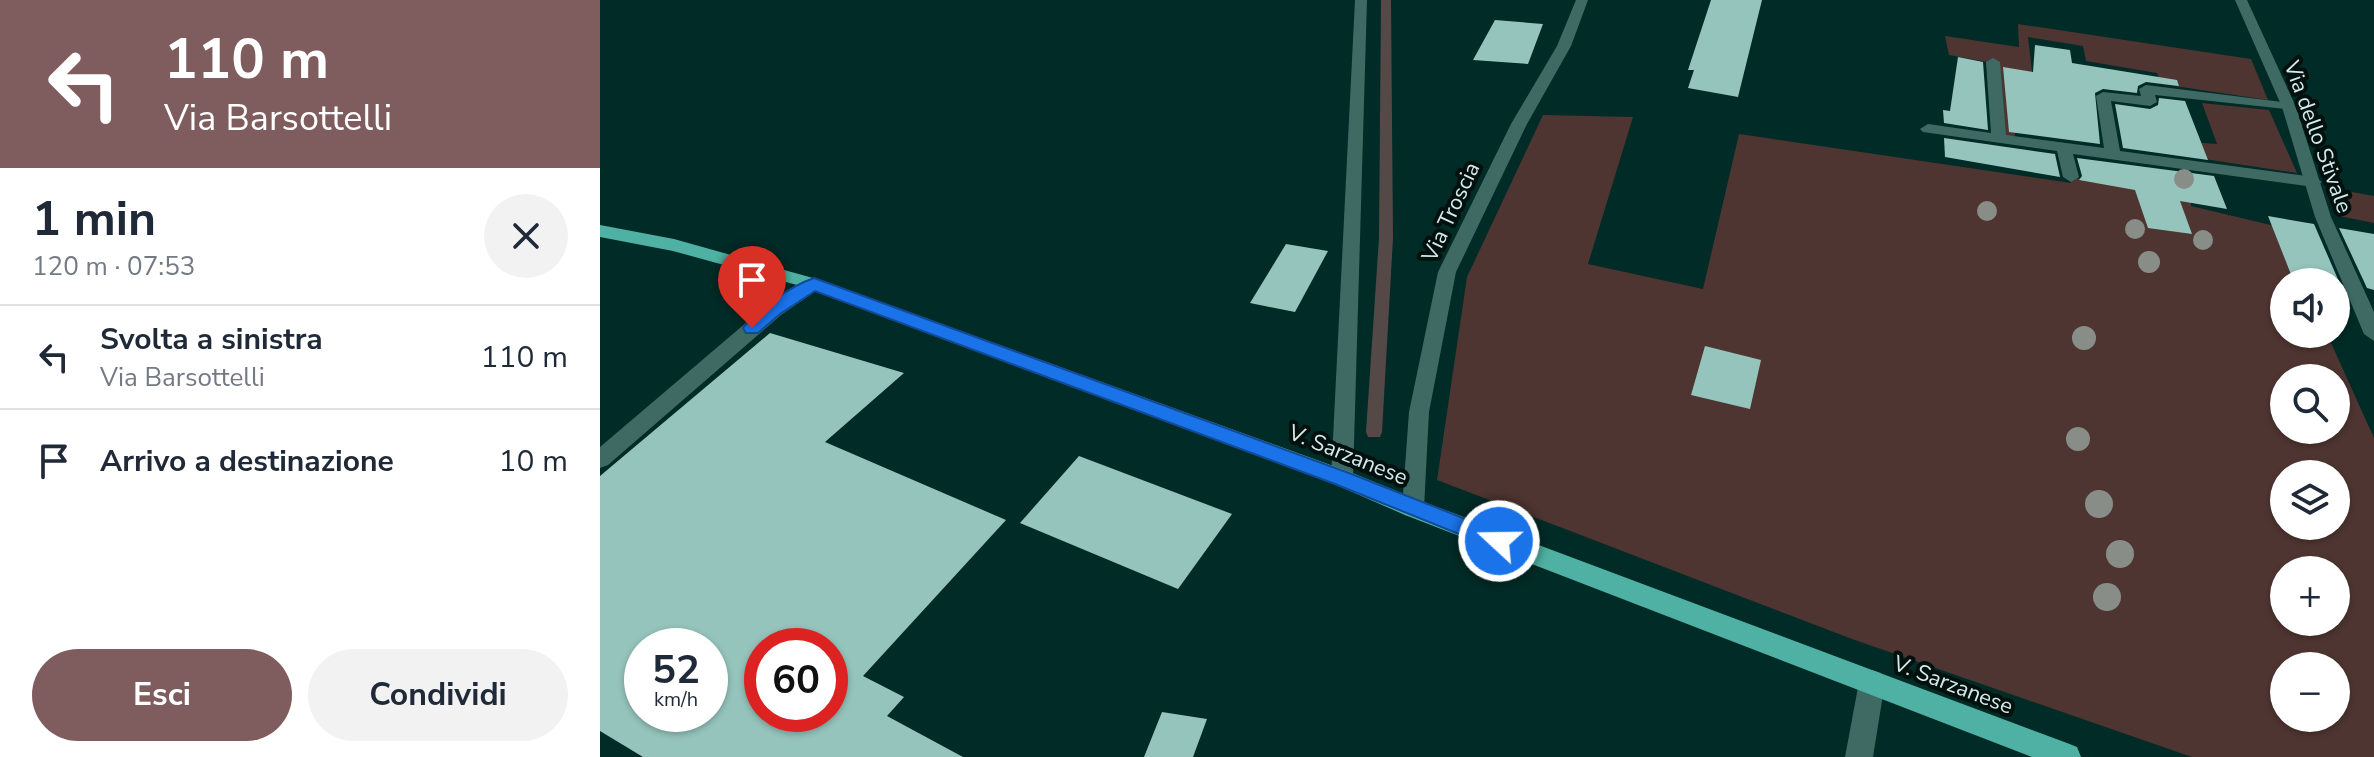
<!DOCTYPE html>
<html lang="it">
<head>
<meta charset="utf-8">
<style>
  :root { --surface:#fff; --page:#f2f2f3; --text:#1f2937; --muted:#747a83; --line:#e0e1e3; --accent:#7f5d5f }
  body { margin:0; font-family:"Nunito Sans",sans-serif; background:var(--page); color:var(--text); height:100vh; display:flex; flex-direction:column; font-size:30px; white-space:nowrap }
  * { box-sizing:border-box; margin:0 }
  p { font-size:26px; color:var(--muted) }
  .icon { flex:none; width:44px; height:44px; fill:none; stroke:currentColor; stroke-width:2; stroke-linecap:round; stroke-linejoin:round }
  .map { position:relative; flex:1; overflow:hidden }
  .side { display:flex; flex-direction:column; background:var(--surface); width:600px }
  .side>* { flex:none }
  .hud { background:#7f5d5f; color:#fff; overflow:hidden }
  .fabs { position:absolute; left:1670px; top:268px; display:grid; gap:16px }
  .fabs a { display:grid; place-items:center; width:80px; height:80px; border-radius:50%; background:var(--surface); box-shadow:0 2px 6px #0004; font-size:40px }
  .speed { position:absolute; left:24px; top:628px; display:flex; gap:16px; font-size:40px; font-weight:700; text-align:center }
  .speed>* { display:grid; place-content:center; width:104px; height:104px; border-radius:50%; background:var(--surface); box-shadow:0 2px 6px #0004; line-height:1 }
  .speed small { font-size:20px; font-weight:400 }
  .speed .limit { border:12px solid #d22; background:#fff; color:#111 }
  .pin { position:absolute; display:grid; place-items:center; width:68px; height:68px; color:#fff; margin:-82px -34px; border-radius:50% 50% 50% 0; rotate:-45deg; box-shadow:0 0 8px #0007 }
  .pin .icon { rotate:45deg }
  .me { position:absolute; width:88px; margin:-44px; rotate:291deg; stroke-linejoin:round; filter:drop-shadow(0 0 6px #0008) }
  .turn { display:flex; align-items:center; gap:28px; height:168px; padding:0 32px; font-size:36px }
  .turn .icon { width:104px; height:104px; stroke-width:2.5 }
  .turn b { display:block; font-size:56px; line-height:68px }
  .round { display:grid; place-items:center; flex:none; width:84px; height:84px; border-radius:42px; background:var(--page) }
  .summary { display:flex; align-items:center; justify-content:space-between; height:136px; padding:0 32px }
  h1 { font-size:48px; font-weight:700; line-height:60px }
  .button { display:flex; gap:16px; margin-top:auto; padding:16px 32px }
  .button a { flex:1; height:92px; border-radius:48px; background:var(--accent); color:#fff; font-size:32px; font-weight:700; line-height:92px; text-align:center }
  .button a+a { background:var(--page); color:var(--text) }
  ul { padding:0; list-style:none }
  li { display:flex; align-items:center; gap:24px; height:104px; padding:0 32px; border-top:2px solid var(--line) }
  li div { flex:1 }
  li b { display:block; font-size:30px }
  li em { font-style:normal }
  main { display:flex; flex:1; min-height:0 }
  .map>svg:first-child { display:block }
</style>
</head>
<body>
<main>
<section class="side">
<div class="hud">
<div class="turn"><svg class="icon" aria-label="left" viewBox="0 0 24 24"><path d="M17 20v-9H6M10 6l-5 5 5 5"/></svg><div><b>110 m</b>Via Barsottelli</div></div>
</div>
<div class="summary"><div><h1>1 min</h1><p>120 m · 07:53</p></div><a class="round"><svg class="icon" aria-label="close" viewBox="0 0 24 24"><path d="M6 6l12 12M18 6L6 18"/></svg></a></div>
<ul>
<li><svg class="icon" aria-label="left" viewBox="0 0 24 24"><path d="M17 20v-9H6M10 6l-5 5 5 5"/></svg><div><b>Svolta a sinistra</b><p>Via Barsottelli</p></div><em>110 m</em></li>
<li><svg class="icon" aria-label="arrive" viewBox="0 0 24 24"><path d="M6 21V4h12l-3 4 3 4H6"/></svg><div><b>Arrivo a destinazione</b></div><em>10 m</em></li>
</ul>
<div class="button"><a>Esci</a><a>Condividi</a></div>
</section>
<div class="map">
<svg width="1774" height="757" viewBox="0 0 1774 757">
  <rect width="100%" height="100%" fill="#012b26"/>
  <!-- green -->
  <g fill="#4e3531" fill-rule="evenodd">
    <polygon points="1418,24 1651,59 1668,100 1561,84 1557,73 1486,61 1483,46 1428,37 1433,80 1423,79 1414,141 1393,137 1387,62 1349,55 1345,36 1419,47"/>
    <polygon points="1602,103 1669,110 1697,173 1598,158 1590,142 1617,144"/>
    <path d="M943 115 1033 117 988 264 1103 289 1139 134 1471 183V177L1591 200V206L1679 227 1704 282H1684V334H1727L1774 438V757H1592L1252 639 837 480 867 277ZM1684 378H1736V430H1684ZM1684 474H1736V526H1684ZM1684 570H1736V622H1684ZM1684 666H1736V718H1684Z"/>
    <polygon points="1735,189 1774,196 1774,223 1739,216"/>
  </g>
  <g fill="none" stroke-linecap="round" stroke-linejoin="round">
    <!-- stream -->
    <polygon fill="#554947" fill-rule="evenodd" points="781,0 791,0 793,238 782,432 780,437 768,437 766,432 779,238"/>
  </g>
  <!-- building -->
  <g fill="#95c4bc" fill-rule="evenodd">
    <polygon points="1111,0 1162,0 1138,97 1088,88 1094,70 1088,70"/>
    <polygon points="895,20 943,24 928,64 873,60"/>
    <polygon points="1435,45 1470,50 1472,63 1577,80 1579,86 1546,82 1538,86 1537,93 1503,89 1495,93 1500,144 1409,132 1403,67 1433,72"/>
    <polygon points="1358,57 1383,62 1388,130 1344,123 1343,110 1350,111"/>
    <polygon points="1559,98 1585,101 1608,160 1523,148 1515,104 1550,109 1558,105"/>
    <polygon points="1344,138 1455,154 1460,177 1345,157"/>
    <polygon points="1477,158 1614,176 1627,209 1580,201 1592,234 1548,228 1535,190 1479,180 1482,176"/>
    <polygon points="1668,216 1714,224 1740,284 1692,277"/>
    <polygon points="1739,228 1774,234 1774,290 1767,288"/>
    <polygon points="686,244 728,251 695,312 650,303"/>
    <path d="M170 333 304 373 225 442 406 520 263 676 304 697 287 716 363 757H43L0 731V476ZM42 646H110V714H42ZM162 646H230V714H162Z"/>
    <polygon points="1105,346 1161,360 1150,409 1091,395"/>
    <polygon points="479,456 632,514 578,589 420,523"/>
    <polygon points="562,712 607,719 593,757 544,757"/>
  </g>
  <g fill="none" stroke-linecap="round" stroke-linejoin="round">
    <!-- service -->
    <g fill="#3f6a63" fill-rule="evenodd">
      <polygon points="755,0 767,0 753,478 750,484 742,487 734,484 731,478"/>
      <polygon points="1393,58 1400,62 1406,135 1504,148 1496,96 1503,92 1541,96 1539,89 1546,85 1689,103 1694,104 1694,110 1555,95 1557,102 1550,106 1511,101 1520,151 1714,177 1722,182 1714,187 1473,154 1479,177 1471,182 1463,177 1457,151 1323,132 1320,129 1328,124 1391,133 1386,62"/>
      <polygon points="1272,670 1281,673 1285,682 1273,757 1245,757 1259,682 1263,673"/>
    </g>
    <!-- minor -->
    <g fill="#3f6a63" fill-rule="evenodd">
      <polygon points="976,0 988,0 971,46 927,124 856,272 829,412 824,508 821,515 813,517 805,515 802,508 809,412 838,272 911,124 957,46"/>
      <polygon points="1635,0 1647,0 1696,107 1731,217 1774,312 1774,341 1764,334 1715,217 1682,107"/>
      <polygon points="214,278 223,284 220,288 181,315 8,465 0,468 0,447 167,305"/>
    </g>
    <!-- primary -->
    <polygon fill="#4fb1a3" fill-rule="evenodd" points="0,225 74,239 220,280 750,472 821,501 1467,743 1477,747 1481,757 1432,757 805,515 734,484 208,288 73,251 0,237"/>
  </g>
  <!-- trees -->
  <g fill="#898d88">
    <circle cx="1584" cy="179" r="10"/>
    <circle cx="1387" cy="211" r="10"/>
    <circle cx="1535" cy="229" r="10"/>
    <circle cx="1603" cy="240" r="10"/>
    <circle cx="1549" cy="262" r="11"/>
    <circle cx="1484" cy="338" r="12"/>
    <circle cx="1478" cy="439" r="12"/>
    <circle cx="1499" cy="504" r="14"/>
    <circle cx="1520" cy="554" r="14"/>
    <circle cx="1507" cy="597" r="14"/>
  </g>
  <!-- route -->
  <path fill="#1a73e8" stroke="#114b97" stroke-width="2" d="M214 278 749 473 906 535 909 541 906 547 899 550 891 547 735 484 215 291 180 314 158 333H146L143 328C157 309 191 286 214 278Z"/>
  <g text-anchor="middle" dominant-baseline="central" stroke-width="8" stroke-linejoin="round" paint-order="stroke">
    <!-- street labels -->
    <g font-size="22" fill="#d7ece8" stroke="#03110e">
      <text transform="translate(1718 137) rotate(70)">Via dello Stivale</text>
      <text transform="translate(851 212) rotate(-65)">Via Troscia</text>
      <text transform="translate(748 455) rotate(22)">V. Sarzanese</text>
      <text transform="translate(1353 685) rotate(21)">V. Sarzanese</text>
    </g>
  </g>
</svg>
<div class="fabs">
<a><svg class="icon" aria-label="sound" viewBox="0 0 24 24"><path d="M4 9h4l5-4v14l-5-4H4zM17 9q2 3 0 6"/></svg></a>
<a><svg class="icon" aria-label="search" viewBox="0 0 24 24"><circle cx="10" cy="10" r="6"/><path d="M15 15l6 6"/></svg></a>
<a><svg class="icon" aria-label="layers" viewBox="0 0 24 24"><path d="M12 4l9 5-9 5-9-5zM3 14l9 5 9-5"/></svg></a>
<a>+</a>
<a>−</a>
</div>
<div class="speed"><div>52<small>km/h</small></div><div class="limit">60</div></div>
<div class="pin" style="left:152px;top:328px;background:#d93025"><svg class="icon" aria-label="arrive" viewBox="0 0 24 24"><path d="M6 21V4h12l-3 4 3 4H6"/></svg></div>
<svg class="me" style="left:899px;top:541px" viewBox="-20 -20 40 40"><circle r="17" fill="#1a73e8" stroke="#fff" stroke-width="3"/><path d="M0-11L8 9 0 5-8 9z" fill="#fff"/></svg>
</div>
</main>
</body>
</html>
